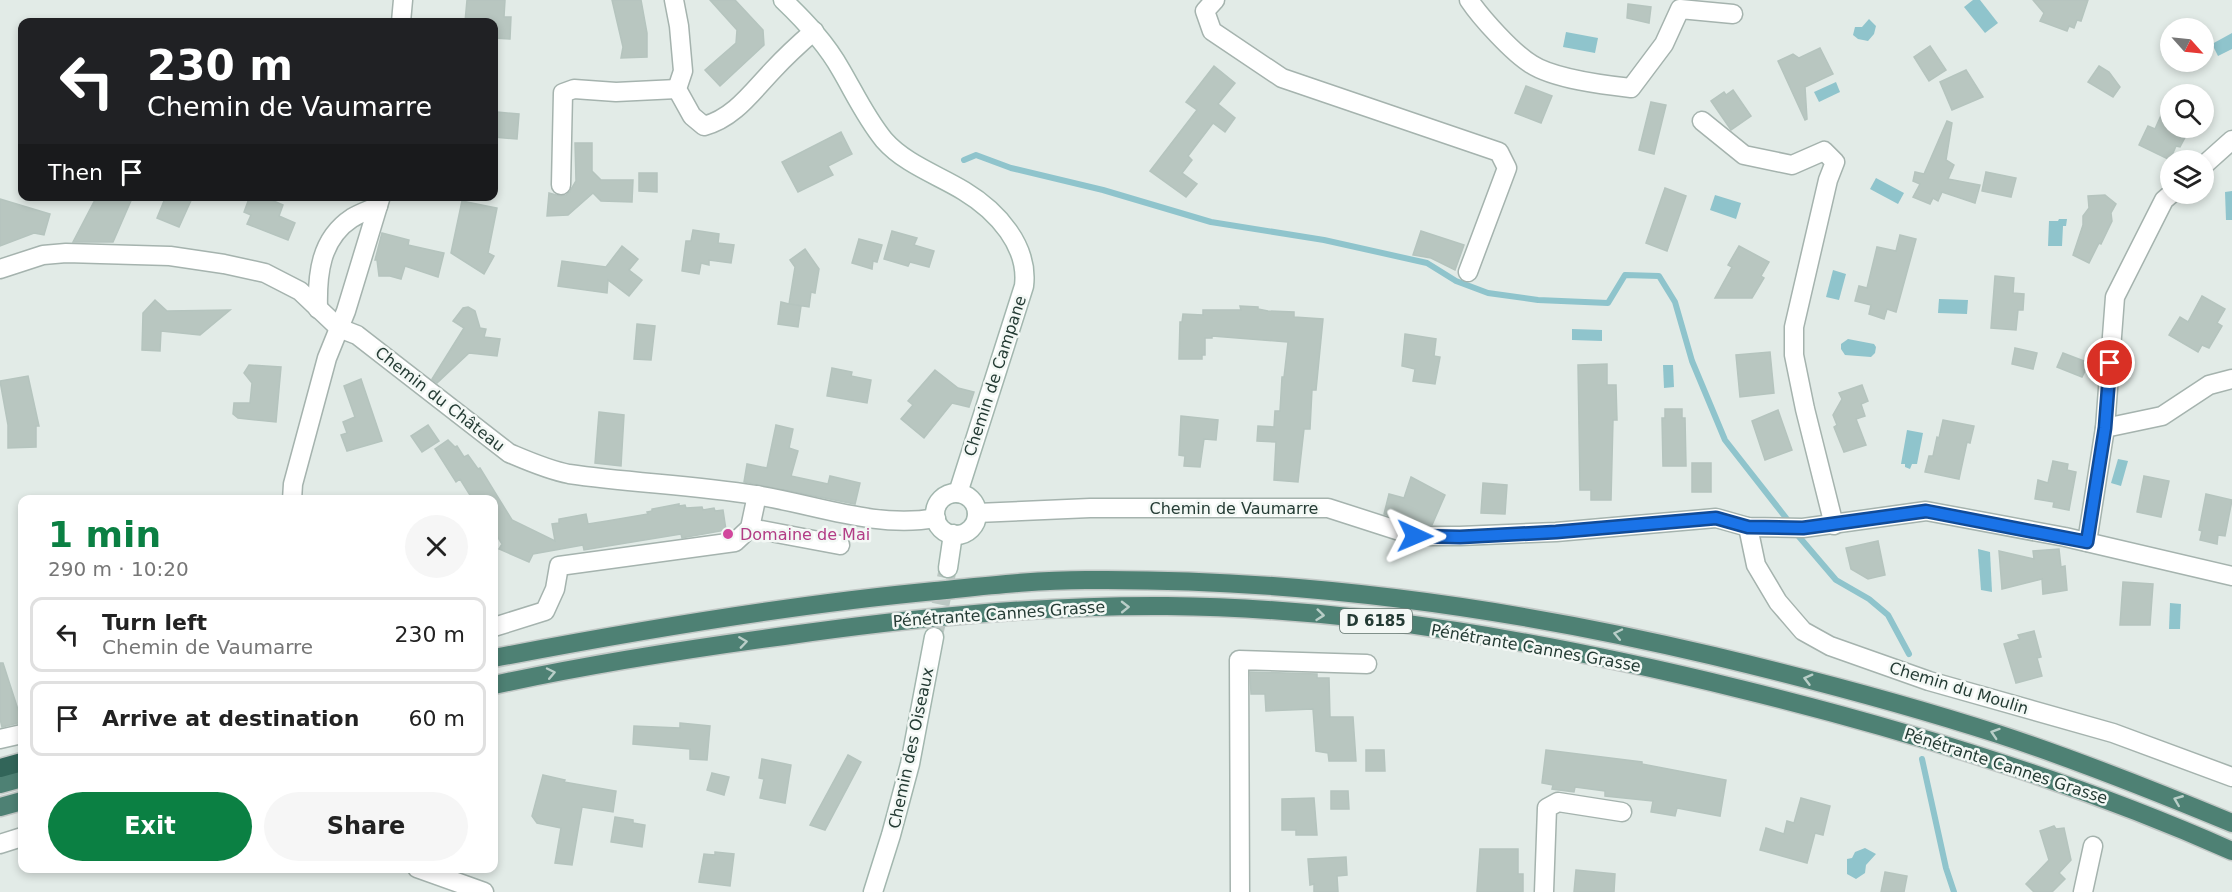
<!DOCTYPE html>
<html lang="en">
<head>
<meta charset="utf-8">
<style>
  :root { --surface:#fff; --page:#f6f6f6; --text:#222; --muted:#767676; --line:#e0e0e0; --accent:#0b8043 }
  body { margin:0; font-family:"DejaVu Sans",sans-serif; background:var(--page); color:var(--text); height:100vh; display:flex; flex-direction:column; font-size:22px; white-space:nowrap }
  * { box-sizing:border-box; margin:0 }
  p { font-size:20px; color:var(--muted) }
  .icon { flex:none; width:33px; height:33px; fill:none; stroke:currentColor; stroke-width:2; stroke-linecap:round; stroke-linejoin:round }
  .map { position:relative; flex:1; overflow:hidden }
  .side { position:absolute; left:18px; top:495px; width:480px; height:378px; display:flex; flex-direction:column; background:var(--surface); border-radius:12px; box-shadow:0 3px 9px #0003 }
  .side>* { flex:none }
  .top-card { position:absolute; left:18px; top:18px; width:480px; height:183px; border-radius:12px; box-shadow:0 3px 9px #0003; background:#202124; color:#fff; overflow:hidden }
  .needle { width:39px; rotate:117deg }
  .controls { position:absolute; left:2160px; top:18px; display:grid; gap:12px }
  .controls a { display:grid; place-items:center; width:54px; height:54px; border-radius:50%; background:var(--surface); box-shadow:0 3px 9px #0003; font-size:30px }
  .pin { position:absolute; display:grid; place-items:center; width:51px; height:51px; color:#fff; margin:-26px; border:3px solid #fff; border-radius:50%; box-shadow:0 2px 6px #0007 }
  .me { position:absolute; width:66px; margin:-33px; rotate:91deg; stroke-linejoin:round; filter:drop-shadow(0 0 4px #0008) }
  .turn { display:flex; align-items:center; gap:21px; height:126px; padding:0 30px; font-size:27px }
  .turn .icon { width:78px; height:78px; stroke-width:2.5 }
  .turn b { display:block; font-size:42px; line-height:51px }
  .then { display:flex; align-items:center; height:57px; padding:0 30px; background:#0003; gap:12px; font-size:22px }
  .round { display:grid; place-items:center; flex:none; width:63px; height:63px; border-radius:32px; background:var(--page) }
  .summary { display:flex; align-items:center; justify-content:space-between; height:102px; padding:0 30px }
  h1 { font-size:36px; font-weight:700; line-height:45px; color:var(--accent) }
  .button { display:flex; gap:12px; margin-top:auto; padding:12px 30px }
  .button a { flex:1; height:69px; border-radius:36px; background:var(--accent); color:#fff; font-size:24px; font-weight:700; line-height:69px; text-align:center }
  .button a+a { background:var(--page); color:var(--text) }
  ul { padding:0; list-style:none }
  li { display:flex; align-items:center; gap:18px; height:75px; margin:0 12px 9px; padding:0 18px; border:3px solid var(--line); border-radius:12px }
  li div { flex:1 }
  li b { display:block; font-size:22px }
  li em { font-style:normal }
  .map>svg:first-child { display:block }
</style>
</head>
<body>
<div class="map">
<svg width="2232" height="892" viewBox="0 0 2232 892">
  <rect width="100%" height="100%" fill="#e2ebe7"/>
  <!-- water -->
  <g fill="#8fc4cc">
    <polygon points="1973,0 1980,0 1998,23 1985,33 1964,7"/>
    <polygon points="1869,19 1876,26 1874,34 1868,41 1858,39 1853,35 1855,27 1862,27"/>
    <polygon points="1566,32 1598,38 1595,53 1563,47"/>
    <polygon points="2232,33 2232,49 2218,56 2212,44"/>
    <polygon points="1836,82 1840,92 1819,102 1814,92"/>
    <polygon points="1876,178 1904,193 1898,204 1870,189"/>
    <polygon points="2232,191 2232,220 2226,220 2225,192"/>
    <polygon points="1715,195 1741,203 1736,219 1710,210"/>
    <polygon points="2059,219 2067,219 2066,226 2063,226 2062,246 2048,246 2049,221 2058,221"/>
    <polygon points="1833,270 1846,274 1839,300 1826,297"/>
    <polygon points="1939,299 1968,300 1967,314 1938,313"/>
    <polygon points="1572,329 1602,330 1602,341 1572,340"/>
    <polygon points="1848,339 1874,344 1876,347 1875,353 1871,357 1845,355 1841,349 1841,344"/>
    <polygon points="1663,365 1673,365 1674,387 1664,388"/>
    <polygon points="1907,430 1923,433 1917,464 1912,464 1910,469 1905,467 1905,464 1901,464"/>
    <polygon points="2118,459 2128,461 2121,486 2111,483"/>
    <polygon points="1978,549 1990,552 1992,592 1981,590"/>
    <polygon points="2170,603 2181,604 2180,629 2169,629"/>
    <polygon points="1865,848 1876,854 1866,865 1865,873 1856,879 1847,874 1847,859 1852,858 1855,852"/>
  </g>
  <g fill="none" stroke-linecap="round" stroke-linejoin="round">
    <!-- stream -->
    <g stroke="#8fc4cc" stroke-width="6">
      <polyline points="964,160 976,155 1011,168 1103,190 1211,222 1324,240 1427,263 1456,281 1488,293 1538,300 1608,303 1625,275 1659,276 1675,302 1692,361 1725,440 1790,523"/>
      <polyline points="1795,532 1836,580 1869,599 1888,615 1909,654"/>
      <polyline points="1922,759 1946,868 1954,892"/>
    </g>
  </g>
  <!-- building -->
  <g fill="#b8c6c0" stroke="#b5c4be" stroke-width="1.5">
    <polygon points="467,0 505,0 504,17 511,17 510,39 494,38 494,22 465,22"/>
    <polygon points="612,0 641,0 647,33 647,57 621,58 623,47"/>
    <polygon points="710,0 735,0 763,30 764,45 720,86 705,70 736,43 737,30"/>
    <polygon points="2033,0 2088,0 2081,21 2077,20 2074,28 2069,26 2067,31 2040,21 2044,13"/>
    <polygon points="1628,4 1651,7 1649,23 1627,18"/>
    <polygon points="1930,46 1946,70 1929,81 1914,57"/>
    <polygon points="1820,48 1833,74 1805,87 1807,119 1805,120 1778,61 1793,54 1799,58"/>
    <polygon points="1214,66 1235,83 1218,104 1235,118 1225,132 1213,123 1188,156 1192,160 1182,173 1197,184 1186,197 1150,171 1197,110 1186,102"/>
    <polygon points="2099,66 2109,72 2120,87 2113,97 2088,82"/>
    <polygon points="1966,70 1983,97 1952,110 1940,82"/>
    <polygon points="1526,86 1552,96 1541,123 1515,113"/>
    <polygon points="1733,90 1751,116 1731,130 1711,101 1724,92 1726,95"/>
    <polygon points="2170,95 2170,128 2190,128 2180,147 2176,146 2170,160 2139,145 2148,126 2155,129"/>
    <polygon points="1651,102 1666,105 1654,154 1639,150"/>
    <polygon points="497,112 519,114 517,139 494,137 494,114 497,115"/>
    <polygon points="1947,121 1952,123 1946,160 1954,165 1948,179 1980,185 1975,203 1942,192 1938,201 1933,198 1930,204 1913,197 1920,184 1913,181 1915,172 1924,174"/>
    <polygon points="841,132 852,154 828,166 833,175 798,192 782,162"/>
    <polygon points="575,143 592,143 592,171 601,180 633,180 632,202 601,201 593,193 568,215 547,216 549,193 560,196 566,195 570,191 576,181"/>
    <polygon points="1986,172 2016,178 2011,197 1982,191"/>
    <polygon points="639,173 657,173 657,192 639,191"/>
    <polygon points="1665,188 1686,196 1667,251 1646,243"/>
    <polygon points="2105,195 2116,204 2111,213 2112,221 2101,244 2099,243 2089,263 2073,255 2083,225 2083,216 2089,208 2088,196"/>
    <polygon points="97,196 133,196 113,242 73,242"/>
    <polygon points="166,196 193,196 179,227 157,218"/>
    <polygon points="250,196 262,196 283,205 279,216 295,223 288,240 247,224 251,215 244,212"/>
    <polygon points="0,199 50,214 44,235 34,233 0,246"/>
    <polygon points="462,201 497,208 488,253 494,256 484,274 451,253"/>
    <polygon points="693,230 719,234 718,243 734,245 731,263 709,260 709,265 701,263 699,274 682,271 686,241 691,241"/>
    <polygon points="892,231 917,238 914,245 934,251 929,267 910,262 908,266 884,259"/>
    <polygon points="1421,231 1464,245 1455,270 1431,258 1413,255"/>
    <polygon points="382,233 409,240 408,245 444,253 438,277 405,266 401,279 390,276 379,276 377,260 375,260"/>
    <polygon points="1900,235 1916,239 1896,312 1887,309 1884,319 1869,314 1871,305 1855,301 1859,286 1867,288 1877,247 1896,251"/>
    <polygon points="859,239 882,245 877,262 873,261 872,269 852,263"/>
    <polygon points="622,246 638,259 629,270 642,280 629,296 608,280 607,293 558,286 562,261 606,267"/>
    <polygon points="1739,246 1769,262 1761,276 1764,278 1752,298 1715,298 1732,267 1728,265"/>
    <polygon points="805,249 819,269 815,293 811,292 809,307 790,304 801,306 798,327 778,324 781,302 789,304 795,267 790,260"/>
    <polygon points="1995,276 2014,278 2013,293 2024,294 2023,310 2018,310 2016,330 1991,328"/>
    <polygon points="2202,296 2225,309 2217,323 2222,326 2209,348 2202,345 2198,352 2169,335 2180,317 2188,322"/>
    <polygon points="155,300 167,311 230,310 200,335 161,331 160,351 142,350 143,313"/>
    <polygon points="1240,306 1258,307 1258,309 1268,311 1294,312 1294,317 1323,319 1316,390 1312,390 1310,429 1304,429 1298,482 1274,480 1276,442 1257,441 1258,426 1274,427 1275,411 1280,411 1282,377 1284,377 1288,342 1212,336 1212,338 1205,338 1205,355 1202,355 1202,359 1179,359 1180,322 1182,322 1183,314 1203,315 1203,310 1241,310"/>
    <polygon points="468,307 475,311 480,328 486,329 484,337 500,339 497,356 469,353 437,383 432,379 464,328 453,321 463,308"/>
    <polygon points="637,324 655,326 651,360 634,359"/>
    <polygon points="1405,334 1436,339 1434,356 1440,357 1435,384 1413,381 1415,369 1402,366"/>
    <polygon points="2015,348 2037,353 2033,369 2012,364"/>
    <polygon points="1770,352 1774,393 1740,397 1736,355"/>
    <polygon points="2063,353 2089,363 2082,377 2057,367"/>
    <polygon points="1607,364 1607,385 1616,385 1617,420 1613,420 1611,500 1591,500 1591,490 1580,490 1578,365"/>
    <polygon points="249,365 281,367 276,422 238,418 233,414 234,403 250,403 252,383 244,373"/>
    <polygon points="832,368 852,372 851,376 871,380 867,403 827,396"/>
    <polygon points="935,370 958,388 974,392 969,407 952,403 924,438 901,419 913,405 908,401"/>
    <polygon points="28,376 39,426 36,426 36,447 8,448 8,425 0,381"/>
    <polygon points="361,379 382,441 347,451 341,435 347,433 343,422 355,417 344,386"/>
    <polygon points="1862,385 1868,401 1861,404 1865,416 1856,419 1866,445 1844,452 1834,427 1837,425 1833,415 1842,399 1839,393"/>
    <polygon points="1665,409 1682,409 1682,418 1685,418 1686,466 1663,466 1662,418 1665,418"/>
    <polygon points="1778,410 1792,450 1765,460 1752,421"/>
    <polygon points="599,412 624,415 621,466 595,463"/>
    <polygon points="1181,416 1218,420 1216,440 1204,439 1200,467 1184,466 1185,456 1179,455"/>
    <polygon points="1943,420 1974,426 1970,443 1967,442 1959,479 1925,472 1929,456 1933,456 1937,437 1939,438"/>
    <polygon points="428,425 439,441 422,452 411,436"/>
    <polygon points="776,425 793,429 789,448 798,451 791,476 828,484 830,476 860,483 855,504 744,482 747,464 767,468"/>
    <polygon points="448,440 455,447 457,446 464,457 468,455 478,469 480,468 512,520 555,541 552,524 559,523 559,519 586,514 588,524 607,521 648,514 647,512 652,511 652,509 679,504 679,506 685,505 686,508 702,507 703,510 714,508 715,511 723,510 726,530 682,538 681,534 584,550 583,545 533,554 529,562 499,549 502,544 494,531 494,500 473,500 460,479 456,482 435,449"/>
    <polygon points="2053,461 2068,464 2067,470 2076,472 2069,510 2053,507 2054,502 2035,499 2038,480 2048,483"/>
    <rect x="1692" y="463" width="19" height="29"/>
    <polygon points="2144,476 2169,481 2161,517 2137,512"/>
    <polygon points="1411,477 1445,495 1432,525 1417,525 1384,514 1389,494 1404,498"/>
    <polygon points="1483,483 1507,485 1505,514 1481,513"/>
    <polygon points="2206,494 2232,500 2225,536 2218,535 2217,544 2200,540 2202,531 2199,530"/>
    <polygon points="1878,541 1885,575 1868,579 1851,569 1846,548"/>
    <polygon points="2059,549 2061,567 2065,566 2067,590 2043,594 2042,579 2002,589 1999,551 2034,559 2033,551"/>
    <polygon points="2123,582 2153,584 2150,625 2120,625"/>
    <polygon points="2034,631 2041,657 2037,658 2042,676 2016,683 2004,644 2020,639 2018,635"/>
    <polygon points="0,663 3,663 22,722 2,727 0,719"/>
    <polygon points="1250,672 1317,674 1317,678 1329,678 1330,717 1353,717 1356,761 1329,761 1328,753 1316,751 1313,709 1266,711 1265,694 1251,694"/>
    <polygon points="680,723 710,726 707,760 690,759 690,749 633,744 634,726 680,728"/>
    <polygon points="1366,750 1384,750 1385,771 1366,771"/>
    <polygon points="1546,750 1642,762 1642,764 1726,780 1720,816 1677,808 1675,816 1651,812 1653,801 1605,796 1605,791 1575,787 1574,792 1552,789 1553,785 1542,783"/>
    <polygon points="848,755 861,762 825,830 810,825"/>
    <polygon points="762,759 791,765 785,803 760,798 764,779 759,778"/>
    <polygon points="712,773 729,777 724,795 707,790"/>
    <polygon points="543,775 565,780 564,782 616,791 613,812 582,807 572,865 555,863 561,828 537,823 532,816"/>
    <polygon points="1331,791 1348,791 1349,809 1331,809"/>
    <polygon points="1314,798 1317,835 1296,835 1296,830 1282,830 1282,799"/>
    <polygon points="1801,798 1830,806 1823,835 1815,833 1807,863 1760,850 1766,828 1784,834 1787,821 1794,823"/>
    <polygon points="615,817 633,820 633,823 645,825 642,847 611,842"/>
    <polygon points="2054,826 2056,829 2064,828 2071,860 2059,873 2065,879 2052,892 2034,892 2026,884 2049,860 2040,831"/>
    <polygon points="1480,849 1518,849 1518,874 1523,874 1523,892 1477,892"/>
    <polygon points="715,852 734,854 730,886 699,882 704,854 715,855"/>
    <polygon points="1346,857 1347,875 1337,876 1338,892 1314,892 1314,884 1310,885 1308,859"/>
    <polygon points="1576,870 1615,874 1614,892 1574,892"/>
    <polygon points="1885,872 1907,876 1904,892 1881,892"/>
  </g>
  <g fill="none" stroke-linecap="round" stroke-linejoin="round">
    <!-- secondary-tunnel -->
    <polyline stroke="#bcc8c3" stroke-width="18" stroke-dasharray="18 9" stroke-linecap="butt" points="935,631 948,568"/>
    <defs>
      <g id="minor">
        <path d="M674 0 679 26 683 71 677 89 692 116 704 126C734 118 752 92 773 70 786 56 799 44 814 31"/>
        <polyline points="1215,0 1205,11 1212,31 1282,78 1499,152 1507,168 1468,272"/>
        <path d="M1469 0C1481 18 1513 53 1531 64 1554 79 1604 85 1631 88L1664 44 1680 9 1733 14"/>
        <polyline points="401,22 403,0"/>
        <polyline points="1702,121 1744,155 1792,165 1824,151 1835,162 1828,180 1794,327 1794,355 1805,409 1834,525"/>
        <polyline points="2204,165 2232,140"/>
        <polyline points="561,185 563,93 574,89 616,92 677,89"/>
        <path d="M0 269 43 255 66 253 170 256 224 264 265 273 300 291 339 328 357 335 509 453C528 461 548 470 569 474 631 483 694 485 755 495 814 504 875 529 936 518"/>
        <path d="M318 309C317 275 320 239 352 218 360 213 370 210 378 206"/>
        <polyline points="2105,428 2162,416 2209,385 2232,379"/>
        <polyline points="292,500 293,484 327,358 346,311 381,196"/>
        <polyline points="977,513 1090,508 1328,508 1415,536 1460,536 1556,532 1716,518 1748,527 1803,528 1926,511 2065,537 2232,576"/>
        <polyline points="1748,527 1756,565 1778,602 1803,631 1830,646 1929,681 2113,733 2232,777"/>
        <polyline points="750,528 840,545"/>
        <polyline points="2087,542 2105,428 2115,297 2164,200 2171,194"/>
        <polyline points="494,627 545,611 555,589 559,566 735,542 750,528 757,495"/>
        <polyline points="0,739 22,734"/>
        <polyline points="1240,892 1239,660 1367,664"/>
        <polyline points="1544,892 1547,808 1558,802 1622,812"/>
        <polyline points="2083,892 2093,846"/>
      </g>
      <g id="tertiary">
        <polyline points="0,844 22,837"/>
        <polyline points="417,868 484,892"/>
      </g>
      <g id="secondary">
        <path d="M783 0C805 21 826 43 841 70 855 94 866 118 884 140 905 164 938 175 964 191 997 211 1029 246 1024 286L958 493"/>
        <circle cx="956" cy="514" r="21"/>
        <polyline points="948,568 953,534"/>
        <polyline points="873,892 891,835 910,764 934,637"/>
      </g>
      <g id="trunk">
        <path d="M494 658C640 630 787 605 935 591 985 586 1036 580 1086 580 1298 578 1508 607 1714 656 1810 679 1905 704 1998 734 2077 760 2155 791 2232 823"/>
        <path d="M494 685C590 664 687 649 784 636 911 618 1038 605 1167 606 1360 608 1553 643 1740 689 1908 730 2074 781 2232 851"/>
        <polyline points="0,784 22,778"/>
        <polyline points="0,807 22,801"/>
      </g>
      <polyline id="motorway" points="0,768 22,762"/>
    </defs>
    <!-- minor casing -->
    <use href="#minor" stroke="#a5b3ae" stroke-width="21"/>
    <!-- tertiary casing -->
    <use href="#tertiary" stroke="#a5b3ae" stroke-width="21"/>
    <!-- secondary casing -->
    <use href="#secondary" stroke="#a2b6ae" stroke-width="21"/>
    <!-- trunk casing -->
    <use href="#trunk" stroke="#c2c8c6" stroke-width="21"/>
    <!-- motorway casing -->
    <use href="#motorway" stroke="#c2c8c6" stroke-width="21"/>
    <!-- minor -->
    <use href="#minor" stroke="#fff" stroke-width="18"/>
    <!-- tertiary -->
    <use href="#tertiary" stroke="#fff" stroke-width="18"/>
    <!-- secondary -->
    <use href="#secondary" stroke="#fff" stroke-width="18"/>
    <!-- trunk -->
    <use href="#trunk" stroke="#4e8174" stroke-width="18"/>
    <!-- motorway -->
    <use href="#motorway" stroke="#326559" stroke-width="18"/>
  </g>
  <!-- one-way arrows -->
  <defs><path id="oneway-chevron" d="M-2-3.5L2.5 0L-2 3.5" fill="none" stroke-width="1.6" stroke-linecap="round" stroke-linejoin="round" transform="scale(1.5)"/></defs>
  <g stroke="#b9cec8">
    <use href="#oneway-chevron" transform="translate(1125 607) rotate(-1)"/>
    <use href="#oneway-chevron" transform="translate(1320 615) rotate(6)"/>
    <use href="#oneway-chevron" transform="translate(1618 634) rotate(-168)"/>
    <use href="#oneway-chevron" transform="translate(743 642) rotate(-8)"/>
    <use href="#oneway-chevron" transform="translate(551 673) rotate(-12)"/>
    <use href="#oneway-chevron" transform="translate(1808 679) rotate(-165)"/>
    <use href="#oneway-chevron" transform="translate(1995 733) rotate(-162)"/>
    <use href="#oneway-chevron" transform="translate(2178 800) rotate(-158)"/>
  </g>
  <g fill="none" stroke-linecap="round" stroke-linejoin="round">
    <defs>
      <polyline id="route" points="1415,536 1460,537 1556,532 1716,518 1748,527 1803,528 1926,511 2087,542 2105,428 2110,363"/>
    </defs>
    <!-- route casing -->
    <use href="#route" stroke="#114b97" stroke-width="15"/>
    <!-- route -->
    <use href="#route" stroke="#1a73e8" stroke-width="10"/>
  </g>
  <!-- markers -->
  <circle fill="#d1479c" stroke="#f3f8f5" stroke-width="2" cx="728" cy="534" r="6"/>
  <g text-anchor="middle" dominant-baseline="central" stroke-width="5" stroke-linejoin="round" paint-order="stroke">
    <!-- shield labels -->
    <rect fill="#f3f8f5" stroke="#62746e" stroke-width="1.5" x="1340" y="609" width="72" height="24" rx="4.5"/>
    <g font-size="15" font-weight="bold" fill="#243b34">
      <text x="1376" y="621">D 6185</text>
    </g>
    <!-- street labels -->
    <g font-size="16" fill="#243b34" stroke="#f3f8f5">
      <text transform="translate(995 376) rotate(-72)">Chemin de Campane</text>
      <text transform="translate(440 399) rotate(38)">Chemin du Château</text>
      <text x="1234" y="508">Chemin de Vaumarre</text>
      <text transform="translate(999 614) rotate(-4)">Pénétrante Cannes Grasse</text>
      <text transform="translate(1536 648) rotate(10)">Pénétrante Cannes Grasse</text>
      <text transform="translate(1959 688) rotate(17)">Chemin du Moulin</text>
      <text transform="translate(911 748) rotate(-78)">Chemin des Oiseaux</text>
      <text transform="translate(2006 766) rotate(18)">Pénétrante Cannes Grasse</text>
    </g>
    <!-- hotel labels -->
    <g font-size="16" fill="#b23c85" stroke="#f3f8f5" text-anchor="start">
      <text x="740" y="534">Domaine de Mai</text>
    </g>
  </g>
</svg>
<div class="controls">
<a><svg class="needle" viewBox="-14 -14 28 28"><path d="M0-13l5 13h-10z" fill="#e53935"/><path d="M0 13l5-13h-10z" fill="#767676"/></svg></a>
<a><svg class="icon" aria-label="search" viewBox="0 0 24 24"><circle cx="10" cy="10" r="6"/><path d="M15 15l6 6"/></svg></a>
<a><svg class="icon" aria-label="layers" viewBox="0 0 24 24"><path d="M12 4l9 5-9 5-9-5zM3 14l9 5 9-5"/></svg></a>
</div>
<div class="pin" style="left:2110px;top:363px;background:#d93025"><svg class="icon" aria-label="arrive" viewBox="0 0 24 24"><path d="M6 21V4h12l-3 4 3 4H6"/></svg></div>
<svg class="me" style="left:1415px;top:536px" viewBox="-20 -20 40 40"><path d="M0-17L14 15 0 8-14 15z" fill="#1a73e8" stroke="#fff" stroke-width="4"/></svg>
<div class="top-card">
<div class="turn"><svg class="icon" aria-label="left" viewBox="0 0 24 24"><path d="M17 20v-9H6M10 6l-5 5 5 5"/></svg><div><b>230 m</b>Chemin de Vaumarre</div></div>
<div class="then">Then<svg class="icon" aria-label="arrive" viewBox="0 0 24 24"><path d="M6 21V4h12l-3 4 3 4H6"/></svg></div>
</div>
<section class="side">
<div class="summary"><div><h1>1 min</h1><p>290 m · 10:20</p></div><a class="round"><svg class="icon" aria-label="close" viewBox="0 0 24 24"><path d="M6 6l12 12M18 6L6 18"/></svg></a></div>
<ul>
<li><svg class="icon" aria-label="left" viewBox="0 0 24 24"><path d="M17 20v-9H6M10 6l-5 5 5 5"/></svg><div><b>Turn left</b><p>Chemin de Vaumarre</p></div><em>230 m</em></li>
<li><svg class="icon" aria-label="arrive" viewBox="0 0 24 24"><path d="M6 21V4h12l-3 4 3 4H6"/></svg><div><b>Arrive at destination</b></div><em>60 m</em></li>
</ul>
<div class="button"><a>Exit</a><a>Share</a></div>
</section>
</div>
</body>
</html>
